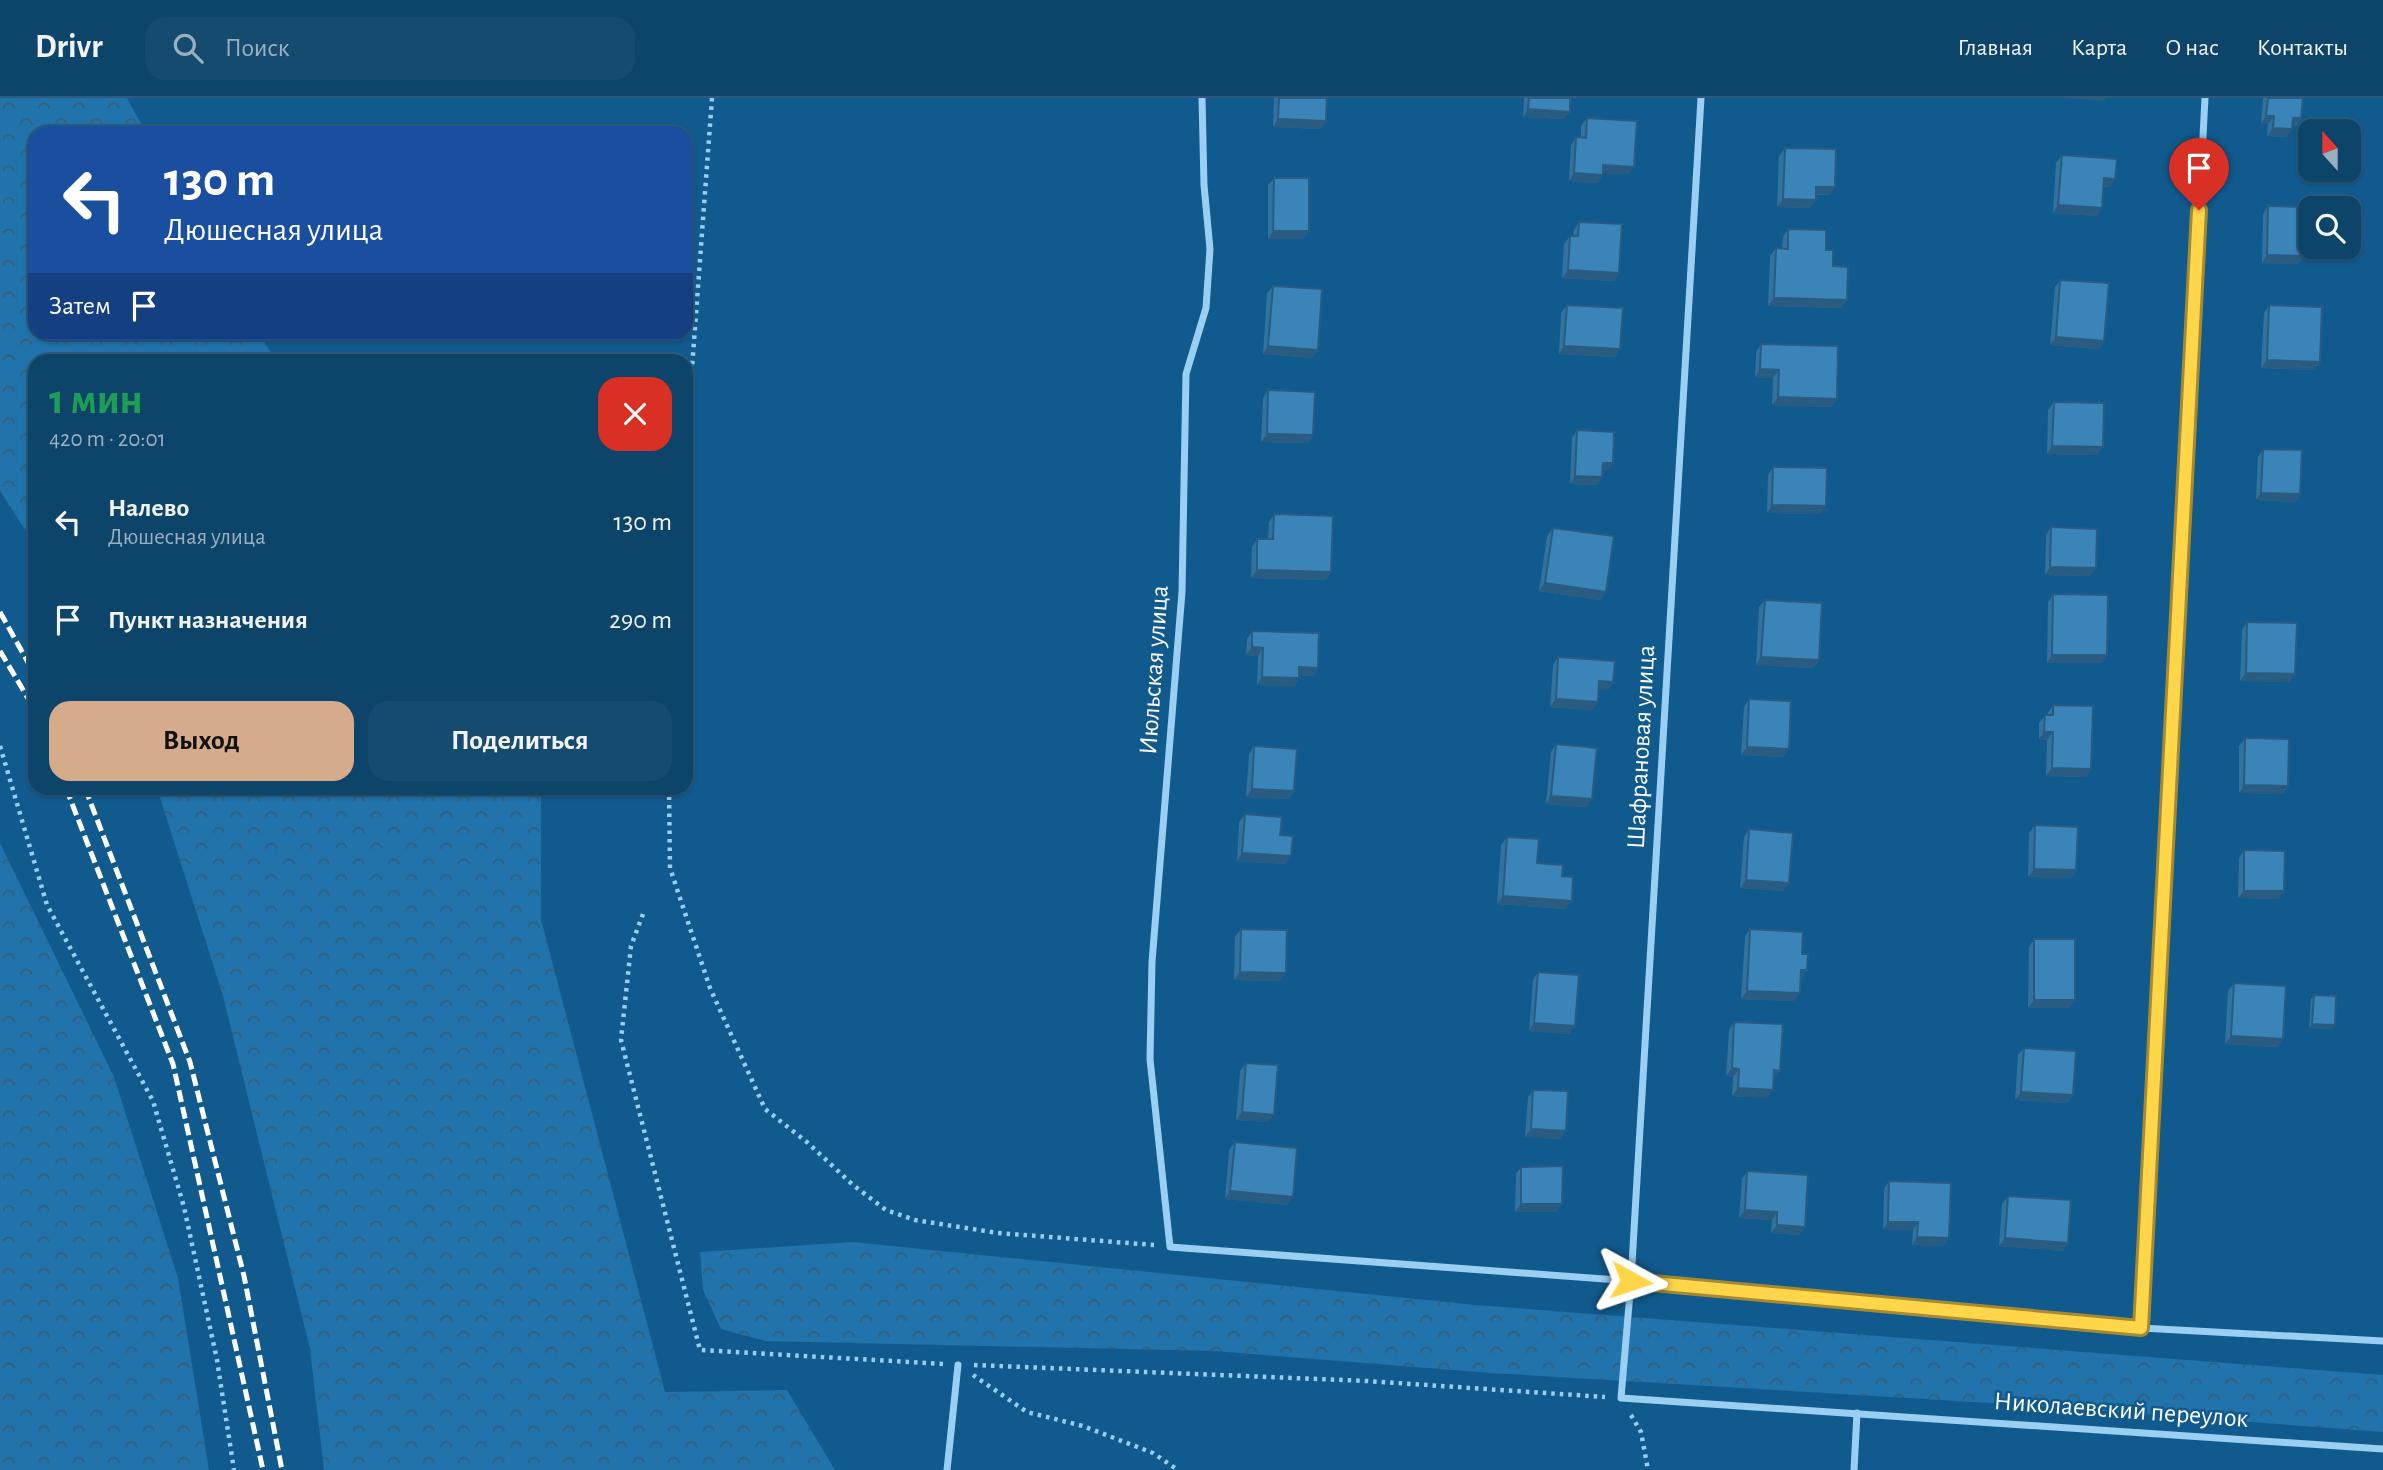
<!DOCTYPE html>
<html lang="ru">
<head>
<meta charset="utf-8">
<style>
  :root { --surface:#0d446a; --page:#164b70; --text:#f1f3f6; --muted:#9ab0c1; --line:#2d5c7e; --accent:#d6ab8b }
  body { margin:0; font-family:"Alegreya Sans",sans-serif; background:var(--page); color:var(--text); height:100vh; display:flex; flex-direction:column; font-size:26px; white-space:nowrap }
  * { box-sizing:border-box; margin:0 }
  p { font-size:23px; color:var(--muted) }
  .icon { flex:none; width:38px; height:38px; fill:none; stroke:currentColor; stroke-width:2; stroke-linecap:round; stroke-linejoin:round }
  .map { position:relative; flex:1; overflow:hidden }
  .panel { position:absolute; left:28px; top:256px; width:665px; height:441px; display:flex; flex-direction:column; background:var(--surface); border-radius:21px; box-shadow:0 2px 5px #0004,0 0 0 2px var(--line) }
  .panel>* { flex:none }
  .top-card { position:absolute; left:28px; top:28px; width:665px; height:214px; border-radius:21px; box-shadow:0 2px 5px #0004,0 0 0 2px var(--line); background:#1a4fa0; color:#fff; overflow:hidden }
  .needle { width:46px; rotate:339deg }
  .fabs { position:absolute; left:2298px; top:21px; display:grid; gap:14px }
  .fabs a { display:grid; place-items:center; width:63px; height:63px; border-radius:14px; background:var(--surface); box-shadow:0 2px 5px #0004,0 0 0 2px var(--line); font-size:35px }
  .pin { position:absolute; display:grid; place-items:center; width:60px; height:60px; color:#fff; margin:-72px -30px; border-radius:50% 50% 50% 0; rotate:-45deg; box-shadow:0 0 7px #0007 }
  .pin .icon { rotate:45deg }
  .me { position:absolute; width:77px; margin:-38px; rotate:95deg; stroke-linejoin:round; filter:drop-shadow(0 0 5px #0008) }
  .turn { display:flex; align-items:center; gap:24px; height:147px; padding:0 21px; font-size:32px }
  .turn .icon { width:91px; height:91px; stroke-width:2.5 }
  .turn b { display:block; font-size:49px; line-height:60px }
  .then { display:flex; align-items:center; height:66px; padding:0 21px; background:#0003; gap:14px; font-size:26px }
  .round { display:grid; place-items:center; flex:none; width:74px; height:74px; border-radius:21px; background:var(--page) }
  .overview { display:flex; align-items:center; justify-content:space-between; height:119px; padding:0 21px }
  h1 { font-size:42px; font-weight:600; line-height:52px; color:#1e9e55 }
  .cta { display:flex; gap:14px; margin-top:auto; padding:14px 21px }
  .cta a { flex:1; height:80px; border-radius:21px; background:var(--accent); color:#111; font-size:28px; font-weight:600; line-height:80px; text-align:center }
  .cta a+a { background:var(--page); color:var(--text) }
  ul { padding:0; list-style:none }
  li { display:flex; align-items:center; gap:21px; height:98px; padding:0 21px }
  li div { flex:1 }
  li b { display:block; font-size:26px }
  li em { font-style:normal }
  header { display:flex; align-items:center; gap:42px; box-sizing:border-box; height:98px; padding:0 35px; background:var(--surface); border-bottom:2px solid var(--line) }
  header strong { font-size:33px }
  nav { display:flex; gap:38px; margin-inline-start:auto; font-size:24px }
  .search { width:490px; height:63px; background:var(--page); display:flex; align-items:center; gap:18px; box-sizing:border-box; padding:0 24px; border-radius:21px; color:var(--muted); font-size:26px }
  .map>svg:first-child { display:block }
</style>
</head>
<body>
<header>
<strong>Drivr</strong>
<div class="search"><svg class="icon" aria-label="search" viewBox="0 0 24 24"><circle cx="10" cy="10" r="6"/><path d="M15 15l6 6"/></svg>Поиск</div>
<nav><a>Главная</a><a>Карта</a><a>О нас</a><a>Контакты</a></nav>
</header>
<div class="map">
<svg width="2383" height="1372" viewBox="0 0 2383 1372">
  <defs>
    <pattern id="forest-crowns" width="20" height="18" patternUnits="userSpaceOnUse" patternTransform="scale(1.75)"><rect width="20" height="18" fill="#2073ab"/><path d="M2 6a3 3 0 1 1 6 0M12 15a3 3 0 1 1 6 0" fill="none" stroke="#385e77"/></pattern>
  </defs>
  <rect width="100%" height="100%" fill="#115a8d"/>
  <!-- forest -->
  <g fill="url(#forest-crowns)">
    <polygon points="0,0 127,0 146,35 35,35 35,234 259,235 275,262 35,262 35,447 0,393"/>
    <polygon points="157,690 539,690 541,694 541,821 665,1294 787,1292 835,1372 324,1372 310,1251 223,898"/>
    <polygon points="0,745 114,979 178,1180 209,1372 0,1372"/>
    <polygon points="852,1144 1476,1207 2383,1277 2383,1334 2024,1307 1491,1275 1214,1253 765,1243 721,1231 703,1192 700,1154"/>
  </g>
  <g fill="none" stroke-linecap="round" stroke-linejoin="round">
    <!-- path -->
    <g stroke="#9acef2" stroke-width="4.5" stroke-dasharray="3.5 5" stroke-linecap="butt">
      <polyline points="686,351 712,0"/>
      <polyline points="0,648 47,807 153,1003 184,1109 217,1262 234,1372"/>
      <polyline points="669,690 670,770 710,890 765,1011 808,1045 853,1087 886,1112 915,1122 998,1135 1154,1147"/>
      <polyline points="643,816 631,848 621,942 700,1252 944,1266"/>
      <polyline points="974,1267 1367,1283 1605,1299"/>
      <polyline points="973,1277 1027,1314 1083,1328 1153,1355 1178,1372"/>
      <polyline points="1631,1317 1641,1334 1648,1372"/>
    </g>
    <!-- street -->
    <g stroke="#9acef2" stroke-width="7">
      <polyline points="1202,0 1204,87 1210,151 1206,210 1186,276 1182,494 1152,864 1150,961 1170,1149 1631,1183 2141,1230 2383,1243"/>
      <polyline points="1701,0 1631,1183 1621,1300 2383,1351"/>
      <polyline points="2141,1230 2205,0"/>
      <polyline points="947,1372 958,1267"/>
      <polyline points="1854,1372 1857,1315"/>
    </g>
    <!-- rail -->
    <g stroke="#fff" stroke-width="5" stroke-dasharray="12 5" stroke-linecap="butt">
      <polyline points="0,514 35,577"/>
      <polyline points="0,553 35,612"/>
      <polyline points="66,690 173,966 263,1372"/>
      <polyline points="85,690 190,964 244,1178 282,1372"/>
    </g>
  </g>
  <!-- wall -->
  <g fill="#32729d">
    <polygon points="1274,0 1327,0 1326,23 1321,31 1273,29"/>
    <polygon points="1524,0 1570,0 1564,21 1523,19"/>
    <polygon points="2263,0 2303,0 2301,20 2296,28 2292,28 2292,31 2286,39 2267,38 2268,26 2261,26"/>
    <polygon points="1587,20 1634,69 1628,76 1603,75 1597,85 1569,83 1571,47 1576,39 1581,39 1581,28"/>
    <polygon points="1785,50 1830,97 1816,97 1810,110 1777,109 1779,58"/>
    <polygon points="2062,57 2115,81 2110,89 2104,89 2097,118 2053,115 2056,65"/>
    <polygon points="1274,80 1303,141 1268,141 1268,87"/>
    <polygon points="2268,108 2299,166 2262,165 2263,116"/>
    <polygon points="1579,124 1619,175 1614,183 1562,180 1564,146 1570,138 1573,138 1574,132"/>
    <polygon points="1788,131 1826,152 1833,168 1841,210 1768,208 1770,158 1776,150 1782,151 1783,139"/>
    <polygon points="2060,182 2104,243 2099,251 2050,247 2055,189"/>
    <polygon points="1273,188 1318,252 1312,260 1263,256 1267,195"/>
    <polygon points="1567,207 1615,259 1559,256 1561,215"/>
    <polygon points="2269,207 2320,264 2314,272 2261,270 2264,215"/>
    <polygon points="1761,246 1837,301 1831,309 1772,307 1773,280 1755,279 1756,254"/>
    <polygon points="1268,292 1313,337 1308,345 1261,344 1263,300"/>
    <polygon points="2054,304 2097,357 2047,356 2048,312"/>
    <polygon points="1577,332 1607,373 1602,373 1602,379 1596,387 1570,386 1572,340"/>
    <polygon points="2263,351 2300,396 2295,404 2256,402 2258,359"/>
    <polygon points="1773,369 1826,408 1820,416 1767,415 1768,377"/>
    <polygon points="1274,416 1326,482 1251,480 1252,449 1257,441 1268,441 1269,424"/>
    <polygon points="2051,429 2090,478 2045,477 2046,437"/>
    <polygon points="1553,430 1606,494 1600,502 1539,493 1547,438"/>
    <polygon points="2053,496 2102,565 2047,565 2048,504"/>
    <polygon points="1765,502 1819,562 1813,570 1756,567 1759,509"/>
    <polygon points="2247,524 2290,584 2240,583 2242,532"/>
    <polygon points="1252,533 1318,570 1313,578 1299,577 1299,580 1294,588 1257,587 1258,558 1246,557 1247,541"/>
    <polygon points="1558,559 1613,584 1608,592 1599,591 1598,604 1592,612 1550,609 1553,567"/>
    <polygon points="1749,601 1789,651 1783,659 1741,657 1744,609"/>
    <polygon points="2053,607 2091,671 2086,679 2046,678 2047,642 2039,641 2039,625 2045,617 2048,617 2048,615"/>
    <polygon points="2245,640 2288,688 2283,696 2239,695 2239,648"/>
    <polygon points="1556,646 1587,709 1546,706 1551,654"/>
    <polygon points="1254,648 1294,693 1289,701 1246,699 1249,656"/>
    <polygon points="1245,716 1280,737 1286,766 1237,763 1239,724"/>
    <polygon points="2035,727 2076,772 2071,780 2028,779 2029,735"/>
    <polygon points="1749,731 1783,793 1740,790 1744,739"/>
    <polygon points="1507,739 1537,765 1562,778 1566,811 1497,806 1501,747"/>
    <polygon points="2244,752 2279,801 2238,800 2239,760"/>
    <polygon points="1241,831 1280,883 1234,882 1235,839"/>
    <polygon points="1750,831 1802,856 1807,872 1802,880 1800,880 1794,903 1741,901 1745,839"/>
    <polygon points="2034,841 2075,902 2069,910 2028,910 2029,849"/>
    <polygon points="1538,874 1570,936 1529,933 1533,882"/>
    <polygon points="2234,885 2277,949 2225,946 2228,893"/>
    <polygon points="2314,897 2332,931 2309,930 2311,901"/>
    <polygon points="1734,924 1775,981 1774,981 1767,1000 1732,998 1733,979 1726,978 1729,932"/>
    <polygon points="2024,950 2073,997 2067,1005 2015,1002 2018,957"/>
    <polygon points="1246,965 1269,1024 1236,1022 1240,973"/>
    <polygon points="1533,992 1560,1041 1525,1039 1528,999"/>
    <polygon points="1235,1044 1293,1099 1287,1107 1225,1101 1229,1052"/>
    <polygon points="1521,1069 1557,1114 1515,1114 1516,1076"/>
    <polygon points="1747,1073 1799,1137 1771,1135 1772,1122 1739,1120 1742,1081"/>
    <polygon points="1889,1083 1944,1148 1912,1147 1913,1132 1883,1131 1884,1091"/>
    <polygon points="2008,1098 2068,1145 2062,1153 1999,1148 2002,1106"/>
  </g>
  <!-- shaded-wall -->
  <g fill="#295c80">
    <polygon points="2066,0 2106,0 2104,3"/>
    <polygon points="1528,11 1570,14 1564,21 1523,19"/>
    <polygon points="2266,18 2274,18 2268,26 2261,26"/>
    <polygon points="2293,20 2301,20 2296,28 2287,28"/>
    <polygon points="1278,21 1326,23 1321,31 1273,29"/>
    <polygon points="2273,30 2292,31 2286,39 2267,38"/>
    <polygon points="1603,67 1634,69 1628,76 1598,75"/>
    <polygon points="1574,75 1603,77 1597,85 1569,83"/>
    <polygon points="2104,80 2115,81 2110,89 2099,88"/>
    <polygon points="1816,89 1835,89 1830,97 1811,96"/>
    <polygon points="1783,101 1816,102 1810,110 1777,109"/>
    <polygon points="2058,107 2102,110 2097,118 2053,115"/>
    <polygon points="1273,133 1309,133 1303,141 1268,141"/>
    <polygon points="2267,157 2304,158 2299,166 2262,165"/>
    <polygon points="1568,172 1619,175 1614,183 1562,180"/>
    <polygon points="1774,200 1847,202 1841,210 1768,208"/>
    <polygon points="2056,239 2104,243 2099,251 2050,247"/>
    <polygon points="1268,248 1318,252 1312,260 1263,256"/>
    <polygon points="1564,248 1620,251 1615,259 1559,256"/>
    <polygon points="2267,262 2320,264 2314,272 2261,270"/>
    <polygon points="1760,271 1779,272 1773,280 1755,279"/>
    <polygon points="1778,299 1837,301 1831,309 1772,307"/>
    <polygon points="1267,336 1313,337 1308,345 1261,344"/>
    <polygon points="2052,348 2103,349 2097,357 2047,356"/>
    <polygon points="1603,365 1613,365 1607,373 1597,373"/>
    <polygon points="1575,378 1602,379 1596,387 1570,386"/>
    <polygon points="2261,395 2300,396 2295,404 2256,402"/>
    <polygon points="1772,407 1826,408 1820,416 1767,415"/>
    <polygon points="2050,469 2096,470 2090,478 2045,477"/>
    <polygon points="1257,472 1331,474 1326,482 1251,480"/>
    <polygon points="1545,485 1606,494 1600,502 1539,493"/>
    <polygon points="1252,549 1263,550 1258,558 1246,557"/>
    <polygon points="2052,557 2107,557 2102,565 2047,565"/>
    <polygon points="1761,559 1819,562 1813,570 1756,567"/>
    <polygon points="1299,569 1318,570 1313,578 1294,577"/>
    <polygon points="2246,575 2295,576 2290,584 2240,583"/>
    <polygon points="1262,579 1299,580 1294,588 1257,587"/>
    <polygon points="1599,583 1613,584 1608,592 1594,591"/>
    <polygon points="1556,601 1598,604 1592,612 1550,609"/>
    <polygon points="2044,634 2053,634 2047,642 2039,641"/>
    <polygon points="1747,649 1789,651 1783,659 1741,657"/>
    <polygon points="2052,670 2091,671 2086,679 2046,678"/>
    <polygon points="2244,687 2288,688 2283,696 2239,695"/>
    <polygon points="1252,691 1294,693 1289,701 1246,699"/>
    <polygon points="1551,698 1592,701 1587,709 1546,706"/>
    <polygon points="1242,755 1291,758 1286,766 1237,763"/>
    <polygon points="2034,771 2076,772 2071,780 2028,779"/>
    <polygon points="1746,782 1789,785 1783,793 1740,790"/>
    <polygon points="2244,793 2284,793 2279,801 2238,800"/>
    <polygon points="1503,798 1572,803 1566,811 1497,806"/>
    <polygon points="1801,872 1807,872 1802,880 1795,880"/>
    <polygon points="1240,874 1286,875 1280,883 1234,882"/>
    <polygon points="1747,893 1800,895 1794,903 1741,901"/>
    <polygon points="2034,902 2075,902 2069,910 2028,910"/>
    <polygon points="1534,925 1575,928 1570,936 1529,933"/>
    <polygon points="2312,926 2335,927 2332,931 2309,930"/>
    <polygon points="2231,938 2283,941 2277,949 2225,946"/>
    <polygon points="1732,970 1739,971 1733,979 1726,978"/>
    <polygon points="1774,972 1780,973 1775,981 1768,980"/>
    <polygon points="1738,990 1773,992 1767,1000 1732,998"/>
    <polygon points="2021,994 2073,997 2067,1005 2015,1002"/>
    <polygon points="1242,1014 1274,1017 1269,1024 1236,1022"/>
    <polygon points="1531,1031 1566,1033 1560,1041 1525,1039"/>
    <polygon points="1230,1093 1293,1099 1287,1107 1225,1101"/>
    <polygon points="1521,1106 1562,1106 1557,1114 1515,1114"/>
    <polygon points="1745,1112 1777,1114 1772,1122 1739,1120"/>
    <polygon points="1888,1124 1918,1124 1913,1132 1883,1131"/>
    <polygon points="1777,1127 1805,1129 1799,1137 1771,1135"/>
    <polygon points="1917,1139 1949,1140 1944,1148 1912,1147"/>
    <polygon points="2005,1140 2068,1145 2062,1153 1999,1148"/>
  </g>
  <!-- building -->
  <g fill="#3a84b7" stroke="#295c80" stroke-width="2">
    <polygon points="1279,0 1327,0 1326,23 1278,21"/>
    <polygon points="1529,0 1570,0 1570,14 1528,11"/>
    <polygon points="2268,0 2303,0 2301,20 2293,20 2292,31 2273,30 2274,18 2266,18"/>
    <polygon points="1587,20 1637,23 1634,69 1603,67 1603,77 1574,75 1576,39 1586,40"/>
    <polygon points="1785,50 1836,51 1835,89 1816,89 1816,102 1783,101"/>
    <polygon points="2062,57 2117,61 2115,81 2104,80 2102,110 2058,107"/>
    <polygon points="1274,80 1309,80 1309,133 1273,133"/>
    <polygon points="2268,108 2305,109 2304,158 2267,157"/>
    <polygon points="1579,124 1622,126 1619,175 1568,172 1570,138 1578,138"/>
    <polygon points="1788,131 1826,132 1826,152 1833,152 1833,168 1848,169 1847,202 1774,200 1776,150 1788,151"/>
    <polygon points="2060,182 2109,185 2104,243 2056,239"/>
    <polygon points="1273,188 1322,191 1318,252 1268,248"/>
    <polygon points="1567,207 1623,210 1620,251 1564,248"/>
    <polygon points="2269,207 2322,209 2320,264 2267,262"/>
    <polygon points="1761,246 1838,248 1837,301 1778,299 1779,272 1760,271"/>
    <polygon points="1268,292 1315,294 1313,337 1267,336"/>
    <polygon points="2054,304 2104,305 2103,349 2052,348"/>
    <polygon points="1577,332 1614,334 1613,365 1603,365 1602,379 1575,378"/>
    <polygon points="2263,351 2302,352 2300,396 2261,395"/>
    <polygon points="1773,369 1827,370 1826,408 1772,407"/>
    <polygon points="1274,416 1333,418 1331,474 1257,472 1257,441 1273,441"/>
    <polygon points="2051,429 2097,431 2096,470 2050,469"/>
    <polygon points="1553,430 1614,438 1606,494 1545,485"/>
    <polygon points="2053,496 2108,497 2107,557 2052,557"/>
    <polygon points="1765,502 1822,505 1819,562 1761,559"/>
    <polygon points="2247,524 2297,525 2295,576 2246,575"/>
    <polygon points="1252,533 1319,535 1318,570 1299,569 1299,580 1262,579 1263,550 1252,549"/>
    <polygon points="1558,559 1615,563 1613,584 1599,583 1598,604 1556,601"/>
    <polygon points="1749,601 1791,603 1789,651 1747,649"/>
    <polygon points="2053,607 2093,608 2091,671 2052,670 2053,634 2044,634 2045,617 2053,617"/>
    <polygon points="2245,640 2289,641 2288,688 2244,687"/>
    <polygon points="1556,646 1597,650 1592,701 1551,698"/>
    <polygon points="1254,648 1297,651 1294,693 1252,691"/>
    <polygon points="1245,716 1282,719 1280,737 1293,738 1291,758 1242,755"/>
    <polygon points="2035,727 2078,729 2076,772 2034,771"/>
    <polygon points="1749,731 1793,735 1789,785 1746,782"/>
    <polygon points="1507,739 1539,741 1537,765 1563,767 1562,778 1573,779 1572,803 1503,798"/>
    <polygon points="2244,752 2285,753 2284,793 2244,793"/>
    <polygon points="1241,831 1287,832 1286,875 1240,874"/>
    <polygon points="1750,831 1803,834 1802,856 1808,856 1807,872 1801,872 1800,895 1747,893"/>
    <rect x="2034" y="841" width="41" height="61"/>
    <polygon points="1538,874 1579,877 1575,928 1534,925"/>
    <polygon points="2234,885 2286,888 2283,941 2231,938"/>
    <polygon points="2314,897 2336,898 2335,927 2312,926"/>
    <polygon points="1734,924 1783,926 1780,973 1774,972 1773,992 1738,990 1739,971 1732,970"/>
    <polygon points="2024,950 2076,953 2073,997 2021,994"/>
    <polygon points="1246,965 1278,967 1274,1017 1242,1014"/>
    <polygon points="1533,992 1568,993 1566,1033 1531,1031"/>
    <polygon points="1235,1044 1297,1050 1293,1099 1230,1093"/>
    <polygon points="1563,1068 1562,1106 1521,1106 1521,1069"/>
    <polygon points="1747,1073 1808,1077 1805,1129 1777,1127 1777,1114 1745,1112"/>
    <polygon points="1889,1083 1951,1085 1949,1140 1917,1139 1918,1124 1888,1124"/>
    <polygon points="2008,1098 2071,1102 2068,1145 2005,1140"/>
  </g>
  <g fill="none" stroke-linecap="round" stroke-linejoin="round">
    <defs>
      <polyline id="route" points="1631,1183 2141,1230 2199,112"/>
    </defs>
    <!-- route casing -->
    <use href="#route" stroke="#a68a30" stroke-width="18"/>
    <!-- route -->
    <use href="#route" stroke="#ffd54a" stroke-width="12"/>
  </g>
  <g text-anchor="middle" dominant-baseline="central" stroke-width="5" stroke-linejoin="round" paint-order="stroke">
    <!-- street labels -->
    <g font-size="26" fill="#fff" stroke="#115a8d">
      <text transform="translate(1154 572) rotate(-86)">Июльская улица</text>
      <text transform="translate(1641 649) rotate(-87)">Шафрановая улица</text>
      <text transform="translate(2121 1312) rotate(4)">Николаевский переулок</text>
    </g>
  </g>
</svg>
<div class="fabs">
<a><svg class="needle" viewBox="-14 -14 28 28"><path d="M0-13l5 13h-10z" fill="#e53935"/><path d="M0 13l5-13h-10z" fill="#9ab0c1"/></svg></a>
<a><svg class="icon" aria-label="search" viewBox="0 0 24 24"><circle cx="10" cy="10" r="6"/><path d="M15 15l6 6"/></svg></a>
</div>
<div class="pin" style="left:2199px;top:112px;background:#d93025"><svg class="icon" aria-label="arrive" viewBox="0 0 24 24"><path d="M6 21V4h12l-3 4 3 4H6"/></svg></div>
<svg class="me" style="left:1631px;top:1183px" viewBox="-20 -20 40 40"><path d="M0-17L14 15 0 8-14 15z" fill="#ffd54a" stroke="#fff" stroke-width="4"/></svg>
<div class="top-card">
<div class="turn"><svg class="icon" aria-label="left" viewBox="0 0 24 24"><path d="M17 20v-9H6M10 6l-5 5 5 5"/></svg><div><b>130 m</b>Дюшесная улица</div></div>
<div class="then">Затем<svg class="icon" aria-label="arrive" viewBox="0 0 24 24"><path d="M6 21V4h12l-3 4 3 4H6"/></svg></div>
</div>
<section class="panel">
<div class="overview"><div><h1>1 мин</h1><p>420 m · 20:01</p></div><a class="round" style="background:#d93025;color:#fff"><svg class="icon" aria-label="close" viewBox="0 0 24 24"><path d="M6 6l12 12M18 6L6 18"/></svg></a></div>
<ul>
<li><svg class="icon" aria-label="left" viewBox="0 0 24 24"><path d="M17 20v-9H6M10 6l-5 5 5 5"/></svg><div><b>Налево</b><p>Дюшесная улица</p></div><em>130 m</em></li>
<li><svg class="icon" aria-label="arrive" viewBox="0 0 24 24"><path d="M6 21V4h12l-3 4 3 4H6"/></svg><div><b>Пункт назначения</b></div><em>290 m</em></li>
</ul>
<div class="cta"><a>Выход</a><a>Поделиться</a></div>
</section>
</div>
</body>
</html>
